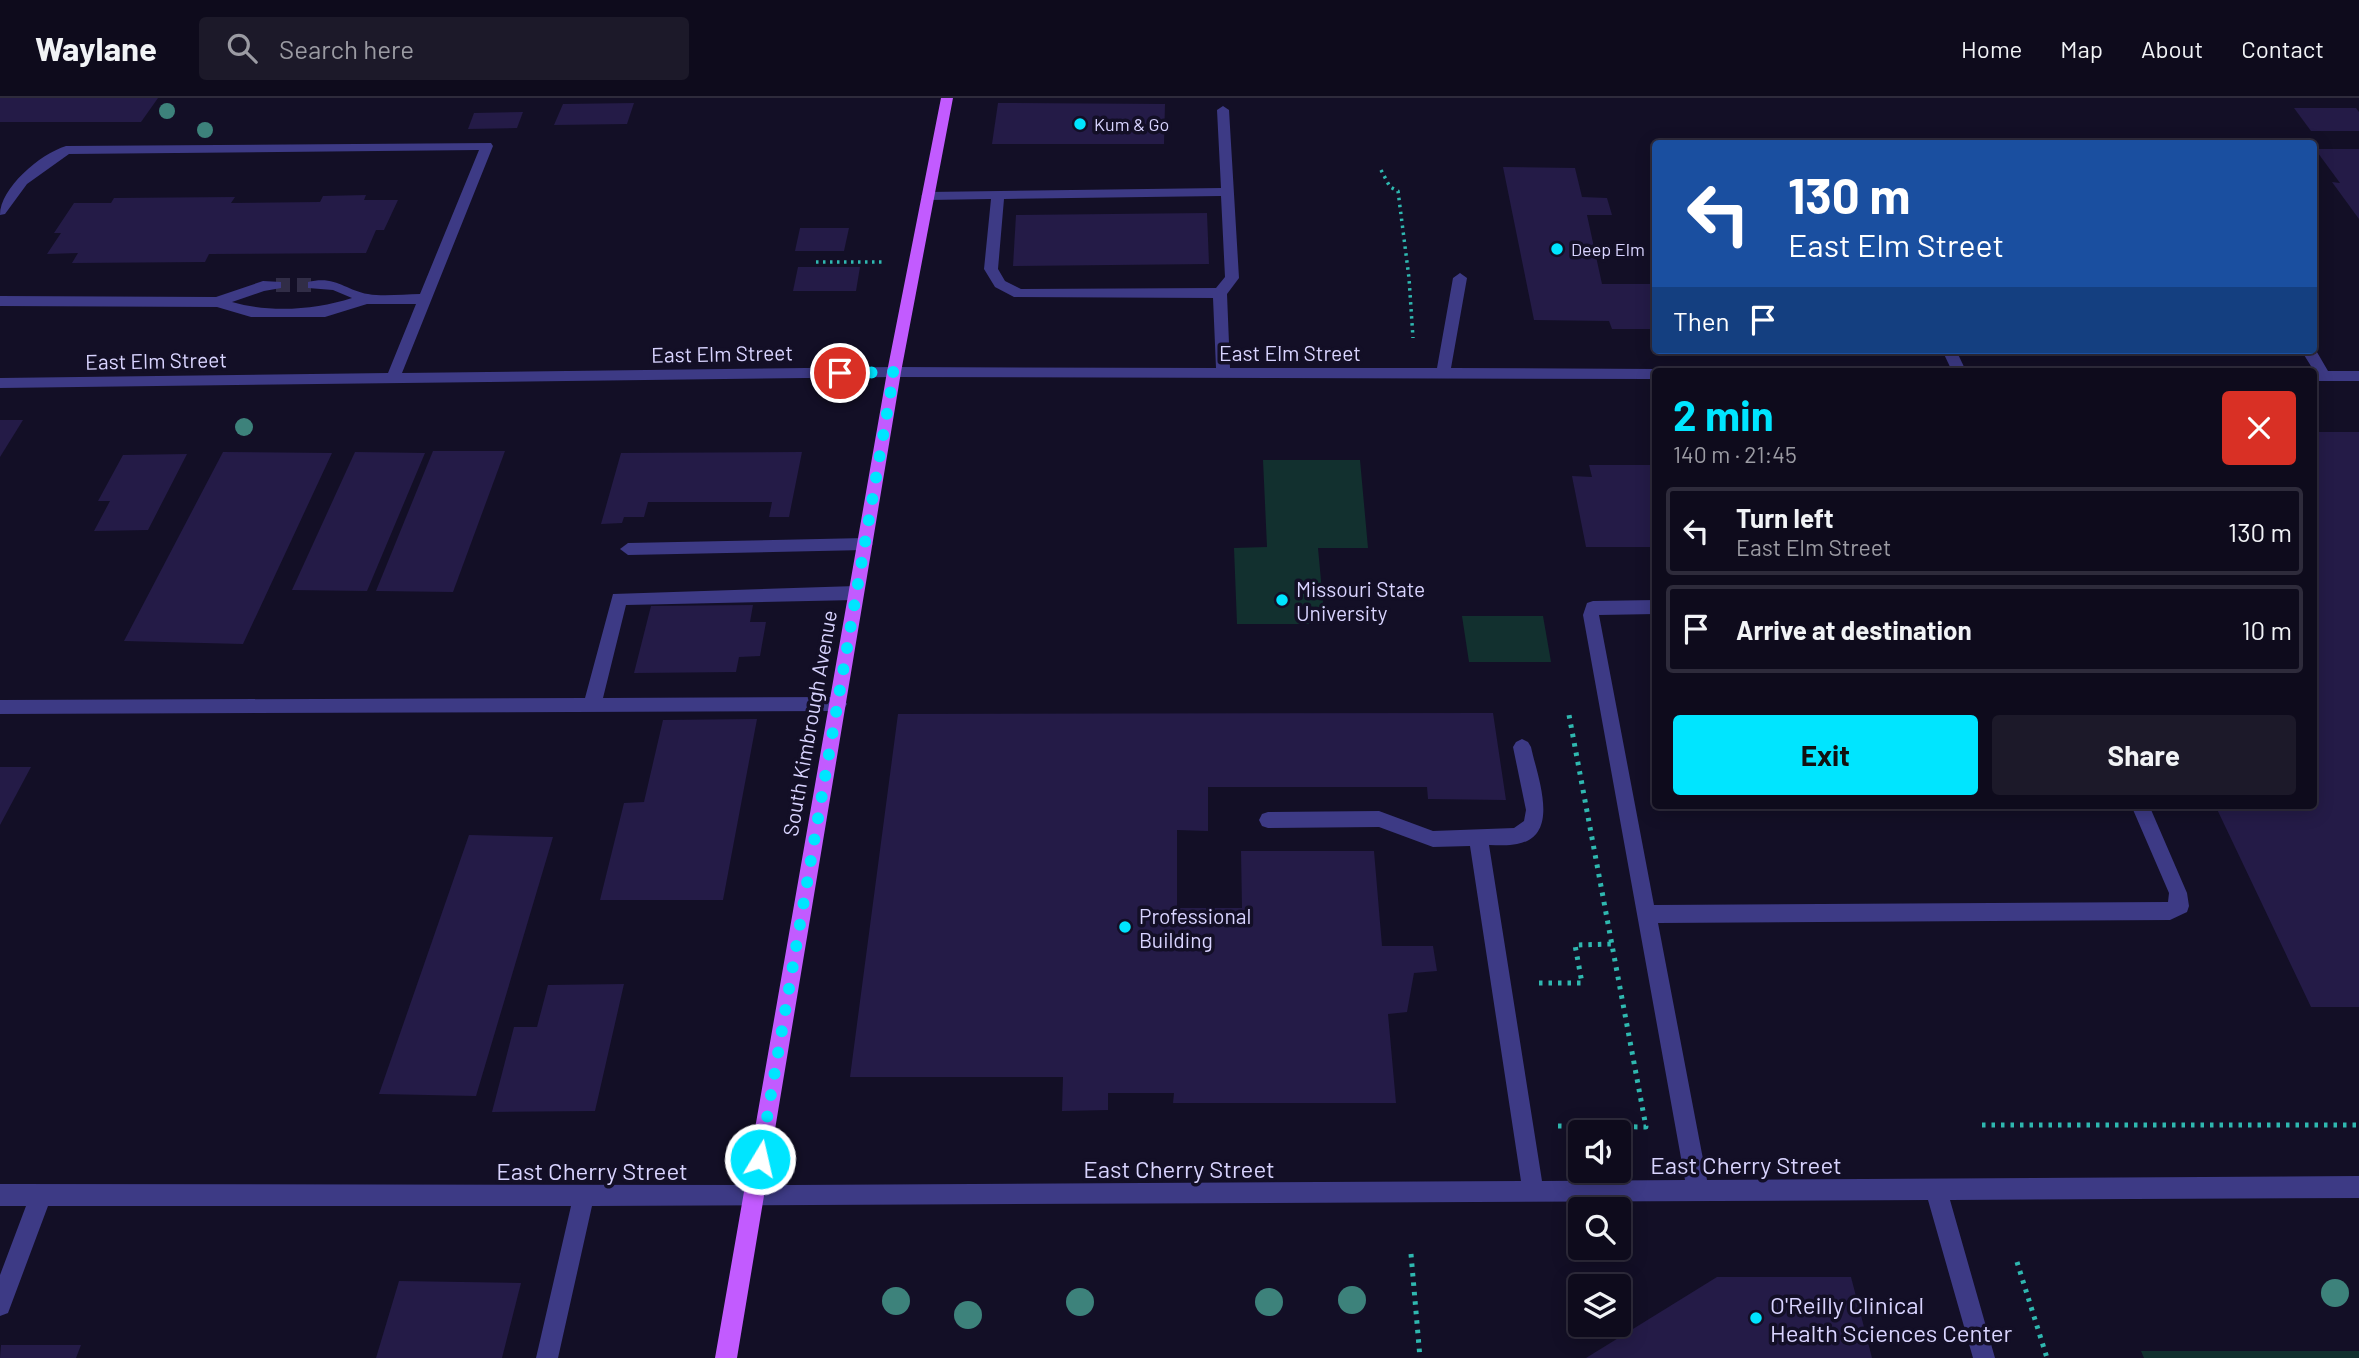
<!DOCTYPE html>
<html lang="en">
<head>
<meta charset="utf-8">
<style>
  :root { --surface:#0e0b1c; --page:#1c1929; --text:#f1f3f6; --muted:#9b9ba3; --line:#2e2b3b; --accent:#00e5ff }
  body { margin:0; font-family:Barlow,sans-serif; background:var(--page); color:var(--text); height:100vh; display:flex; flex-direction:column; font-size:26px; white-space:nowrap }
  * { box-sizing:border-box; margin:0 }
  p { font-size:23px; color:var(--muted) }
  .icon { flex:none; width:38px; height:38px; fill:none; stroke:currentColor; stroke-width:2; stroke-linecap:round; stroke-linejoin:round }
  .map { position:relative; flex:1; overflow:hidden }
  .side { position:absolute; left:1652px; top:270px; width:665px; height:441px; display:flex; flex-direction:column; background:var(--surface); border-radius:7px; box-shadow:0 4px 18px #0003,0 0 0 2px var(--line) }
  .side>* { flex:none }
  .hud { position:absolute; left:1652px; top:42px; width:665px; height:214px; border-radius:7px; box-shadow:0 4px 18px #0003,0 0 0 2px var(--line); background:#1a4fa0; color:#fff; overflow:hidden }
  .fabs { position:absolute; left:1568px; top:1022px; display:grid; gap:14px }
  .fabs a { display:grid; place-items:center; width:63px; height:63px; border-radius:7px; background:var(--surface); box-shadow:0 4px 18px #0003,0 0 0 2px var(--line); font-size:35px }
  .pin { position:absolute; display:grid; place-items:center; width:60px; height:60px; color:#fff; margin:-30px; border:4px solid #fff; border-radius:50%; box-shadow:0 2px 7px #0007 }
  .me { position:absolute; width:77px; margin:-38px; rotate:9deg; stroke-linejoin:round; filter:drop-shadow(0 0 5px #0008) }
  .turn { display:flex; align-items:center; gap:24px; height:147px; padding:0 21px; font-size:32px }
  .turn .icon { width:91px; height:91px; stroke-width:2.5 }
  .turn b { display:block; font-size:49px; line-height:60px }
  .then { display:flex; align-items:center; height:66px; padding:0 21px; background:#0003; gap:14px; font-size:26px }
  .round { display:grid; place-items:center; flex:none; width:74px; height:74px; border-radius:7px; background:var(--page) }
  .head { display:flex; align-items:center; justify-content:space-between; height:119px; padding:0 21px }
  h1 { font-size:42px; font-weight:700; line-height:52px; color:var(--accent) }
  .cta { display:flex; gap:14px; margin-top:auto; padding:14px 21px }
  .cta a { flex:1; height:80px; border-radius:7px; background:var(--accent); color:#111; font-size:28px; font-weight:700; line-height:80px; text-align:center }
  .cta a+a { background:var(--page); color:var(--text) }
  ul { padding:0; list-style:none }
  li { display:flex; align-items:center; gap:21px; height:88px; margin:0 14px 10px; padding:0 7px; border:4px solid var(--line); border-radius:7px }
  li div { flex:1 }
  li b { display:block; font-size:26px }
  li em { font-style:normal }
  header { display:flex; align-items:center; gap:42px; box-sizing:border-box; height:98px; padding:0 35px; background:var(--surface); border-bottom:2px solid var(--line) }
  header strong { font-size:33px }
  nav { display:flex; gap:38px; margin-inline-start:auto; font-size:24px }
  .search { width:490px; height:63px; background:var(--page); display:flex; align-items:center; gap:18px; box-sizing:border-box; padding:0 24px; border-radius:7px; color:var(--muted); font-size:26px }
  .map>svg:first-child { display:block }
</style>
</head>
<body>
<header>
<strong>Waylane</strong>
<div class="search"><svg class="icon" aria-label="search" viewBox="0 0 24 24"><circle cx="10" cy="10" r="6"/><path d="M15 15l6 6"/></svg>Search here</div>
<nav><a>Home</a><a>Map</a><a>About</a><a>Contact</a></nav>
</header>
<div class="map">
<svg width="2359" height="1260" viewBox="0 0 2359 1260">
  <rect width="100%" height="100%" fill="#130f26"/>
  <!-- green -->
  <g fill="#12302f">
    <polygon points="1263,362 1360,362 1368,450 1318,450 1325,526 1237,526 1234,450 1267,449"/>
    <polygon points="1462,518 1543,518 1551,564 1469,564"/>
    <polygon points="2141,1253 2359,1253 2359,1260 2144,1260"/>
  </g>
  <!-- building -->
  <g fill="#241b47">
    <polygon points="0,0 158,0 141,24 0,24"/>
    <polygon points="634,5 627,26 554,27 563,6"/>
    <polygon points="998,5 1165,6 1164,46 992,46"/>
    <polygon points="2294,10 2356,10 2359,14 2359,33 2311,33"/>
    <polygon points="523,14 517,30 468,31 474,15"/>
    <polygon points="2315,51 2359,51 2359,121 2332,84 2340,85"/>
    <polygon points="1503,69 1575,70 1582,99 1607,100 1612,117 1587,117 1602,186 1656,186 1656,231 1612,231 1609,223 1534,222"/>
    <polygon points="366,97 364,102 398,102 384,132 376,132 366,155 209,156 205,164 72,165 78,155 47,156 61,135 54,135 74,105 111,105 114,100 235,99 231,105 320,104 323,98"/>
    <polygon points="1207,115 1209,166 1013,168 1016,117"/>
    <polygon points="800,130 849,130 844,153 795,153"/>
    <polygon points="798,169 860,169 856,193 793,193"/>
    <polygon points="0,322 23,322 0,359"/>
    <polygon points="2314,334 2359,334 2359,909 2311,909 2215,707 2314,707"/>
    <polygon points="433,353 505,353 453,494 376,493"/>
    <polygon points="223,354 332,355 243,546 124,543"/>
    <polygon points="355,354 425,355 367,493 292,492"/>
    <polygon points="802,354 789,419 769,419 772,404 648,404 644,419 624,419 622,425 601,426 621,355"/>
    <polygon points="187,356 148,432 94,433 110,403 98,403 123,357"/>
    <polygon points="1589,367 1656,367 1656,449 1586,449 1572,378 1592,379"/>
    <polygon points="753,507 750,524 766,524 760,558 739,559 736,574 634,575 651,508"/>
    <polygon points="1493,615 1506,702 1428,701 1427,689 1208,689 1208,733 1177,732 1177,810 1242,810 1241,753 1374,753 1382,848 1433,848 1437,873 1414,875 1407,914 1388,916 1396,1005 1173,1005 1174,995 1108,995 1108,1012 1062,1013 1063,979 850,979 898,616"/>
    <polygon points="757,621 723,802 600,802 624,705 644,704 663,622"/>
    <polygon points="0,669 31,669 0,727"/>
    <polygon points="469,737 553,739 476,998 379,996"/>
    <polygon points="624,886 595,1013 492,1014 514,929 537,929 548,887"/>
    <polygon points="1717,1179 1851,1179 1872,1260 1586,1260"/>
    <polygon points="399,1183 521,1185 502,1260 376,1260"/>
    <polygon points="1,1247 81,1247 76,1260 0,1260"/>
  </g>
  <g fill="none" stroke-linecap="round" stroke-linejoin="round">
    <!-- minor-tunnel -->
    <polyline stroke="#312d47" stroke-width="14" stroke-dasharray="14 7" stroke-linecap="butt" points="276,187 313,187"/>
    <!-- path-far1 -->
    <g stroke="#2fb8b0" stroke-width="3.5" stroke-dasharray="2.5 4.5" stroke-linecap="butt">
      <polyline points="1381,72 1390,89 1398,93 1409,180 1413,240"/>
      <polyline points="816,164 882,164"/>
    </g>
    <!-- path -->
    <g stroke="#2fb8b0" stroke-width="5" stroke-dasharray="3.5 6" stroke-linecap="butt">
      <polyline points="1539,885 1582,885 1575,847 1612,846"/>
      <polyline points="1982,1027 2359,1027"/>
      <polyline points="1558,1028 1646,1029 1569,617"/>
      <polyline points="1411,1156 1420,1260"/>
      <polyline points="2017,1164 2047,1260"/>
    </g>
    <!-- minor -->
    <g fill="#3d3a85" fill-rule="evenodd">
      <path d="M1223 8 1229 12 1239 180 1227 196 1230 270H1437L1453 180 1460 175 1467 180 1451 270 1656 271 1662 273H1656V281L894 279 0 290V280L388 275 416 206H367L325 219H251L217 209 0 208V198L216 199 263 183 281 184V190L264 193 232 204C270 215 315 212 352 200L333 192 308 190V184C335 177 345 192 368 196 384 199 404 196 420 196L479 52 69 56 27 86 5 116 0 117C0 90 40 56 66 48L491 45 493 48 402 275 894 269 1216 270 1213 200 1014 199 995 189 984 171 991 101 928 102 921 98 928 94 1221 90 1217 12ZM1221 98 1225 179 1216 190 1021 191 1005 183 998 171 1004 101Z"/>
      <polygon points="2314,249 2328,273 2359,273 2359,283 2314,283 2314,273 2301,252 2314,252"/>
      <polygon points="1942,252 1956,252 1966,273 1952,273"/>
      <polygon points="865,440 873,446 865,452 628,457 620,451 628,445"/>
      <polygon points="856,488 862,490 864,495 862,500 856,502 626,507 603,600 838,599 844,601 847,606 844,611 838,613 0,616 0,602 585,600 613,496"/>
      <path d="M1656 502V516L1599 517 1654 807 2168 804 2169 795 2131 707H2149L2187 795 2189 808 2187 814 2170 822 1658 825 1707 1082 2359 1078V1100L1950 1102 1995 1260H1973L1928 1102 592 1108 558 1260H536L571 1108H48L8 1215 0 1218V1177L26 1108H0V1086L790 1087 1521 1083 1470 748 1433 749 1379 729 1268 730 1262 728 1259 722 1262 716 1268 714 1379 713 1433 733 1514 730 1524 723 1526 712 1513 649 1516 644 1522 641 1528 644 1531 649C1537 678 1562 738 1517 746 1508 748 1498 747 1489 747L1542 1083 1685 1082 1583 517 1587 505 1593 503Z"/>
    </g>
    <!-- major -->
    <polygon fill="#c25bff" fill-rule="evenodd" points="941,0 953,0 901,274 737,1260 715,1260 887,274"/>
  </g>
  <!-- trees -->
  <g fill="#3d827b">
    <circle cx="167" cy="13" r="8"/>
    <circle cx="205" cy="32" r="8"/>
    <circle cx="244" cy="329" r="9"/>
    <circle cx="2335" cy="1195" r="14"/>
    <circle cx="1352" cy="1202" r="14"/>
    <circle cx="896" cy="1203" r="14"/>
    <circle cx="1080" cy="1204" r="14"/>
    <circle cx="1269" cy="1204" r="14"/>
    <circle cx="968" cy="1217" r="14"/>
  </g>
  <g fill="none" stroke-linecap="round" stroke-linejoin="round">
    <!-- route -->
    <polyline stroke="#00e5ff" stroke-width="12" stroke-dasharray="0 21.6" points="760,1061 894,274 840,275"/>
  </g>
  <!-- markers -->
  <g fill="#00e5ff" stroke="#130f26" stroke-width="2.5">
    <circle cx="1080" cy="26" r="7"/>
    <circle cx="1557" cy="151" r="7"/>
    <circle cx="1282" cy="502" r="7"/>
    <circle cx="1125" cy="829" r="7"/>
    <circle cx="1756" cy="1220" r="7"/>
  </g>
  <g text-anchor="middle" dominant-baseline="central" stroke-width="7" stroke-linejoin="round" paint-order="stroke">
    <!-- far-poi labels -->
    <g font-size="18" fill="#d9d4ff" stroke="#130f26" text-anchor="start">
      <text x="1094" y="26">Kum &amp; Go</text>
      <text x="1571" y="151">Deep Elm</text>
    </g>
    <!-- street labels -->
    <g font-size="21" fill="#d9d4ff" stroke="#130f26">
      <text x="1290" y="254">East Elm Street</text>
      <text transform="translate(722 255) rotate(-1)">East Elm Street</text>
      <text transform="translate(156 262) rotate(-1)">East Elm Street</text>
      <text transform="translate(809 625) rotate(-80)">South Kimbrough Avenue</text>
    </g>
    <!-- poi labels -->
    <g font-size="21" fill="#d9d4ff" stroke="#130f26" text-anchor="start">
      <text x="1296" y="490">Missouri State<tspan x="1296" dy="24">University</tspan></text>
      <text x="1139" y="817">Professional<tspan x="1139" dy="24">Building</tspan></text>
    </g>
    <!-- near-street labels -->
    <g font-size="24" fill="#d9d4ff" stroke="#130f26">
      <text x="1746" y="1066">East Cherry Street</text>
      <text x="1179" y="1070">East Cherry Street</text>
      <text x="592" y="1072">East Cherry Street</text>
    </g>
    <!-- near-poi labels -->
    <g font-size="24" fill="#d9d4ff" stroke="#130f26" text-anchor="start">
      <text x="1770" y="1206">O'Reilly Clinical<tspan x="1770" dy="28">Health Sciences Center</tspan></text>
    </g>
  </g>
</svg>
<div class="fabs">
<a><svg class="icon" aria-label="sound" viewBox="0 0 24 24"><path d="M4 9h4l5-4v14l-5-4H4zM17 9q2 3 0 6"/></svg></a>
<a><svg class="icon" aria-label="search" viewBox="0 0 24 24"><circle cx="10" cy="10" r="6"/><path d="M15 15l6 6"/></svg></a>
<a><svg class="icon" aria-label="layers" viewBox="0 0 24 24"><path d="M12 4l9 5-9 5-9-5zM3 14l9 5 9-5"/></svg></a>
</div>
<div class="pin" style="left:840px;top:275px;background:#d93025"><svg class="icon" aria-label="arrive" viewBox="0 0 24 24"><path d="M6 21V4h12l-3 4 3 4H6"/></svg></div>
<svg class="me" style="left:760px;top:1061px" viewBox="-20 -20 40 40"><circle r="17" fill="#00e5ff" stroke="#fff" stroke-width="3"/><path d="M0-11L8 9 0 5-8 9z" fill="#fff"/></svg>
<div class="hud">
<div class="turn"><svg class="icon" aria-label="left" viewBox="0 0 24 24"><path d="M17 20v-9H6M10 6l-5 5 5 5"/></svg><div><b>130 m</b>East Elm Street</div></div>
<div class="then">Then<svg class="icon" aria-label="arrive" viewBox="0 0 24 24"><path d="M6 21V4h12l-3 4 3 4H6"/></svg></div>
</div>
<section class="side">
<div class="head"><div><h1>2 min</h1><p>140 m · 21:45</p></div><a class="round" style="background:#d93025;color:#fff"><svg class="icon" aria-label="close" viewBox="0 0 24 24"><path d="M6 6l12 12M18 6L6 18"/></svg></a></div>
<ul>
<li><svg class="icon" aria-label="left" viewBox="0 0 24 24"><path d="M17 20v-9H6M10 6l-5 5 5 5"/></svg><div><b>Turn left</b><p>East Elm Street</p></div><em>130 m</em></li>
<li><svg class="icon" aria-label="arrive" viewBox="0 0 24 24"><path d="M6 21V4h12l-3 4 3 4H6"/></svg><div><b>Arrive at destination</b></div><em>10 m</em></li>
</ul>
<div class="cta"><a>Exit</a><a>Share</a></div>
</section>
</div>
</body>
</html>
